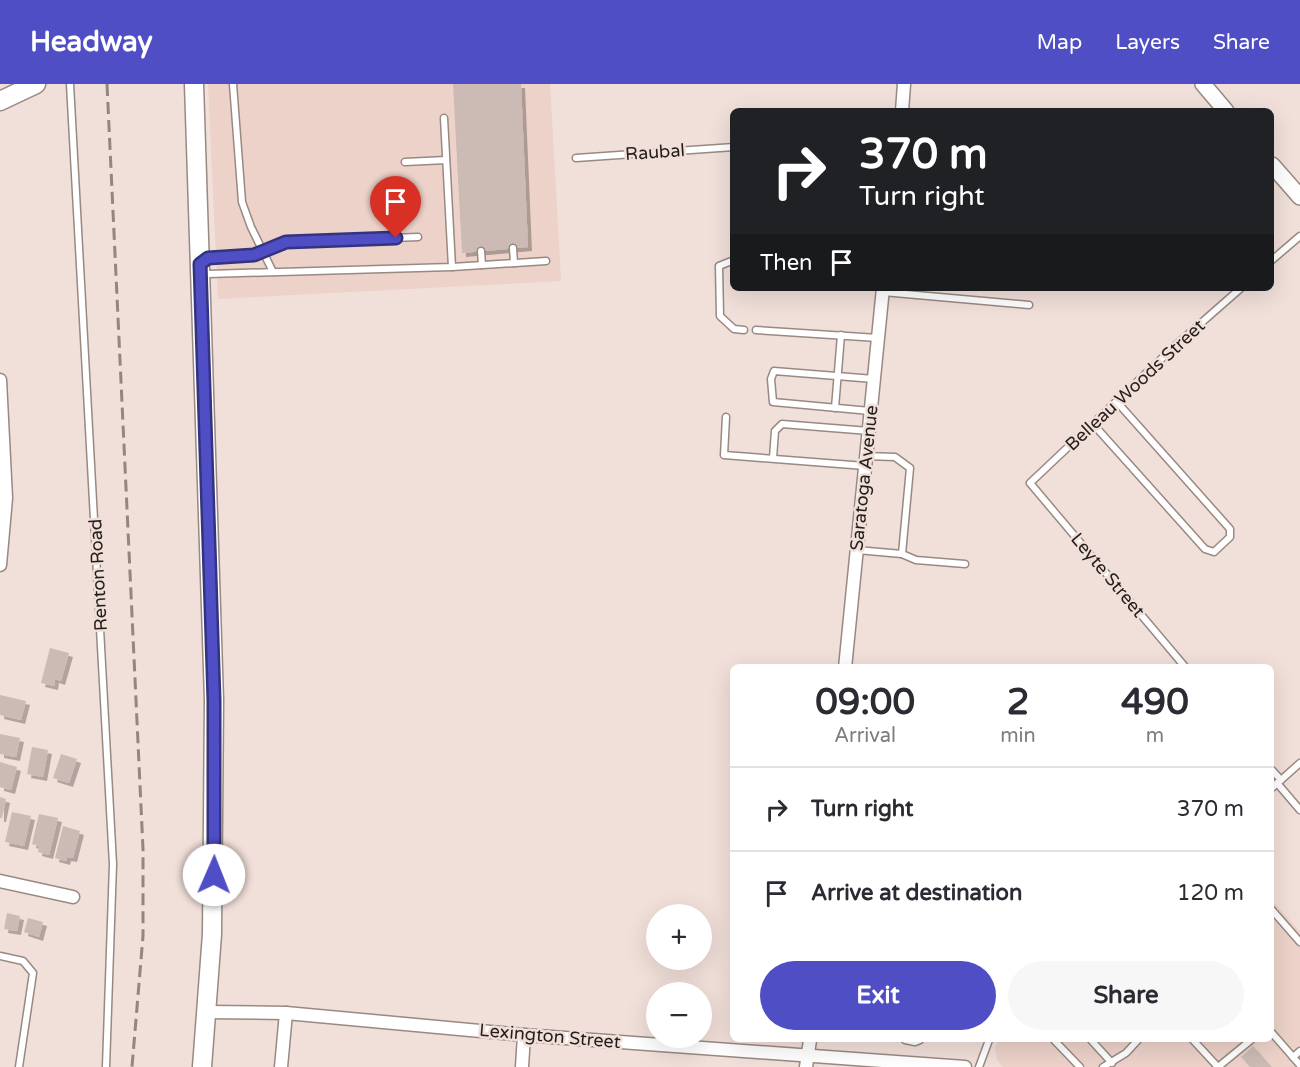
<!DOCTYPE html>
<html lang="en">
<head>
<meta charset="utf-8">
<style>
  :root { --surface:#fff; --page:#f7f7f7; --text:#2b2b33; --muted:#7c7c81; --line:#e1e1e2; --accent:#4f4ec5 }
  body { margin:0; font-family:"Varela Round",sans-serif; background:var(--page); color:var(--text); height:100vh; display:flex; flex-direction:column; font-size:22px; white-space:nowrap }
  * { box-sizing:border-box; margin:0 }
  p { font-size:20px; color:var(--muted) }
  .icon { flex:none; width:33px; height:33px; fill:none; stroke:currentColor; stroke-width:2; stroke-linecap:round; stroke-linejoin:round }
  .map { position:relative; flex:1; overflow:hidden }
  .sheet { position:absolute; left:730px; top:580px; width:544px; height:378px; display:flex; flex-direction:column; background:var(--surface); border-radius:9px; box-shadow:0 6px 24px #0002 }
  .sheet>* { flex:none }
  .hud { position:absolute; left:730px; top:24px; width:544px; height:183px; border-radius:9px; box-shadow:0 6px 24px #0002; background:#202124; color:#fff; overflow:hidden }
  .controls { position:absolute; left:646px; top:820px; display:grid; gap:12px }
  .controls a { display:grid; place-items:center; width:66px; height:66px; border-radius:50%; background:var(--surface); box-shadow:0 6px 24px #0002; font-size:30px }
  .pin { position:absolute; display:grid; place-items:center; width:51px; height:51px; color:#fff; margin:-62px -26px; border-radius:50% 50% 50% 0; rotate:-45deg; box-shadow:0 0 6px #0007 }
  .pin .icon { rotate:45deg }
  .me { position:absolute; width:66px; margin:-33px; rotate:1deg; stroke-linejoin:round; filter:drop-shadow(0 0 4px #0008) }
  .turn { display:flex; align-items:center; gap:21px; height:126px; padding:0 30px; font-size:27px }
  .turn .icon { width:78px; height:78px; stroke-width:2.5 }
  .turn b { display:block; font-size:42px; line-height:51px }
  .then { display:flex; align-items:center; height:57px; padding:0 30px; background:#0003; gap:12px; font-size:22px }
  .eta { display:flex; justify-content:space-evenly; align-items:center; height:102px; text-align:center }
  .eta b { font-size:36px; font-weight:700; line-height:42px }
  .button { display:flex; gap:12px; margin-top:auto; padding:12px 30px }
  .button a { flex:1; height:69px; border-radius:36px; background:var(--accent); color:#fff; font-size:24px; font-weight:700; line-height:69px; text-align:center }
  .button a+a { background:var(--page); color:var(--text) }
  ul { padding:0; list-style:none }
  li { display:flex; align-items:center; gap:18px; height:84px; padding:0 30px; border-top:2px solid var(--line) }
  li div { flex:1 }
  li b { display:block; font-size:22px }
  li em { font-style:normal }
  header { display:flex; align-items:center; gap:36px; box-sizing:border-box; height:84px; padding:0 30px; background:var(--accent); color:#fff }
  header strong { font-size:28px }
  nav { display:flex; gap:33px; margin-inline-start:auto; font-size:21px }
  .map>svg:first-child { display:block }
</style>
</head>
<body>
<header>
<strong>Headway</strong>
<nav><a>Map</a><a>Layers</a><a>Share</a></nav>
</header>
<div class="map">
<svg width="1300" height="983" viewBox="0 0 1300 983">
  <defs>
    <filter id="shadow"><feDropShadow dx="4" dy="4" stdDeviation="0" flood-color="#0004"/></filter>
  </defs>
  <rect width="100%" height="100%" fill="#f1dfd9"/>
  <!-- built -->
  <g fill="#ecd2c9">
    <polygon points="208,0 550,0 561,197 218,215"/>
    <polygon points="1272,816 1300,848 1300,983 1003,983 997,976 995,965 998,956 1272,956"/>
  </g>
  <!-- building -->
  <g fill="#ccbab4" filter="url(#shadow)">
    <polygon points="453,0 521,0 528,163 462,169"/>
    <polygon points="50,564 69,569 61,597 55,595 54,602 41,599"/>
    <polygon points="0,611 26,617 21,636 0,631"/>
    <polygon points="0,650 20,654 16,673 0,670"/>
    <polygon points="32,663 48,666 43,693 27,690"/>
    <polygon points="61,670 77,675 69,699 53,694"/>
    <polygon points="0,678 17,683 11,706 0,703"/>
    <polygon points="0,713 6,715 2,734 0,734"/>
    <polygon points="12,728 31,732 24,762 5,758"/>
    <polygon points="39,730 58,734 49,771 38,768 39,762 32,760"/>
    <polygon points="63,742 80,747 73,774 67,773 66,777 55,774"/>
    <polygon points="7,829 20,832 17,847 4,845"/>
    <polygon points="28,834 43,838 39,853 24,848"/>
    <polygon points="1253,962 1271,983 1250,983 1241,973"/>
  </g>
  <g fill="none" stroke-linecap="round" stroke-linejoin="round">
    <defs>
      <g id="service">
        <polyline points="70,0 113,780 106,983"/>
        <polyline points="233,0 242,118 251,143 273,188"/>
        <polyline points="444,34 452,183"/>
        <polyline points="576,74 734,63"/>
        <polyline points="405,78 446,76"/>
        <polyline points="513,164 514,179"/>
        <polyline points="481,167 482,181"/>
        <polyline points="734,176 719,182 720,232 734,245 744,246"/>
        <polyline points="1272,176 1300,152"/>
        <polyline points="203,178 208,174 254,171 286,158 418,153"/>
        <polyline points="203,184 208,190 452,183 546,177"/>
        <polyline points="883,208 1029,221"/>
        <polyline points="756,246 878,254"/>
        <polyline points="835,324 841,251"/>
        <polyline points="870,327 773,318 771,295 774,287 874,295"/>
        <polyline points="726,333 724,371 865,382"/>
        <polyline points="1093,340 1205,465 1214,468 1230,453 1230,445 1117,318"/>
        <polyline points="773,374 775,347 782,340 869,347"/>
        <polyline points="857,466 902,470 910,384 895,373 866,372"/>
        <polyline points="902,470 916,476 965,480"/>
        <polyline points="1186,584 1030,399 1176,261 1241,204"/>
        <polyline points="1272,686 1281,696"/>
        <polyline points="1277,699 1300,726"/>
        <polyline points="1272,704 1300,679"/>
        <polyline points="1272,826 1300,858"/>
        <polyline points="0,872 23,877 33,889 19,983"/>
        <polyline points="1272,949 1300,981"/>
        <polyline points="905,956 915,958 920,956"/>
        <polyline points="1054,956 1080,983"/>
        <polyline points="1091,956 1112,979"/>
        <polyline points="1193,956 1218,983"/>
        <polyline points="1293,973 1300,967"/>
        <polyline points="979,983 989,956"/>
        <polyline points="1103,983 1126,969 1138,956"/>
        <polyline points="1218,983 1251,956"/>
      </g>
      <g id="minor">
        <polyline points="902,27 904,0"/>
        <polyline points="0,296 6,414 0,481"/>
        <polyline points="845,584 883,204"/>
        <polyline points="0,797 73,813"/>
        <polyline points="207,928 286,929 524,951 965,983"/>
        <polyline points="281,983 286,929"/>
        <polyline points="522,983 524,951"/>
        <polyline points="806,983 810,956"/>
      </g>
      <g id="tertiary">
        <polyline points="1203,0 1226,27"/>
        <polyline points="1272,81 1300,113"/>
      </g>
      <g id="secondary">
        <polyline points="194,0 214,616 212,850 202,983"/>
        <polyline points="0,17 36,0"/>
      </g>
    </defs>
    <!-- service casing -->
    <use href="#service" stroke="#998983" stroke-width="9"/>
    <!-- minor casing -->
    <use href="#minor" stroke="#998983" stroke-width="15"/>
    <!-- tertiary casing -->
    <use href="#tertiary" stroke="#998983" stroke-width="18"/>
    <!-- secondary casing -->
    <use href="#secondary" stroke="#998983" stroke-width="21"/>
    <!-- service -->
    <use href="#service" stroke="#fff" stroke-width="6"/>
    <!-- minor -->
    <use href="#minor" stroke="#fff" stroke-width="12"/>
    <!-- tertiary -->
    <use href="#tertiary" stroke="#fff" stroke-width="15"/>
    <!-- secondary -->
    <use href="#secondary" stroke="#fff" stroke-width="18"/>
    <!-- rail -->
    <polyline stroke="#928681" stroke-width="3" stroke-dasharray="12 6" stroke-linecap="butt" points="107,0 143,765 143,852 132,983"/>
  </g>
  <g fill="none" stroke-linecap="round" stroke-linejoin="round">
    <defs>
      <polyline id="route" points="214,791 214,616 200,180 208,174 254,171 286,158 396,154"/>
    </defs>
    <!-- route casing -->
    <use href="#route" stroke="#333380" stroke-width="15"/>
    <!-- route -->
    <use href="#route" stroke="#4f4ec5" stroke-width="10"/>
  </g>
  <g text-anchor="middle" dominant-baseline="central" stroke-width="5" stroke-linejoin="round" paint-order="stroke">
    <!-- street labels -->
    <g font-size="18" fill="#241e1b" stroke="#f1dfd9">
      <text transform="translate(655 68) rotate(-4)">Raubal</text>
      <text transform="translate(1135 301) rotate(-43)">Belleau Woods Street</text>
      <text transform="translate(864 394) rotate(-84)">Saratoga Avenue</text>
      <text transform="translate(98 491) rotate(-93)">Renton Road</text>
      <text transform="translate(1108 491) rotate(50)">Leyte Street</text>
      <text transform="translate(550 952) rotate(5)">Lexington Street</text>
    </g>
  </g>
</svg>
<div class="controls">
<a>+</a>
<a>−</a>
</div>
<div class="pin" style="left:396px;top:154px;background:#d93025"><svg class="icon" aria-label="arrive" viewBox="0 0 24 24"><path d="M6 21V4h12l-3 4 3 4H6"/></svg></div>
<svg class="me" style="left:214px;top:791px" viewBox="-20 -20 40 40"><circle r="19" fill="#fff"/><path d="M0-13L10 11 0 6-10 11z" fill="#4f4ec5"/></svg>
<div class="hud">
<div class="turn"><svg class="icon" aria-label="right" viewBox="0 0 24 24"><path d="M7 20v-9h11M14 6l5 5-5 5"/></svg><div><b>370 m</b>Turn right</div></div>
<div class="then">Then<svg class="icon" aria-label="arrive" viewBox="0 0 24 24"><path d="M6 21V4h12l-3 4 3 4H6"/></svg></div>
</div>
<section class="sheet">
<div class="eta">
<div><b>09:00</b><p>Arrival</p></div>
<div><b>2</b><p>min</p></div>
<div><b>490</b><p>m</p></div>
</div>
<ul>
<li><svg class="icon" aria-label="right" viewBox="0 0 24 24"><path d="M7 20v-9h11M14 6l5 5-5 5"/></svg><div><b>Turn right</b></div><em>370 m</em></li>
<li><svg class="icon" aria-label="arrive" viewBox="0 0 24 24"><path d="M6 21V4h12l-3 4 3 4H6"/></svg><div><b>Arrive at destination</b></div><em>120 m</em></li>
</ul>
<div class="button"><a>Exit</a><a>Share</a></div>
</section>
</div>
</body>
</html>
